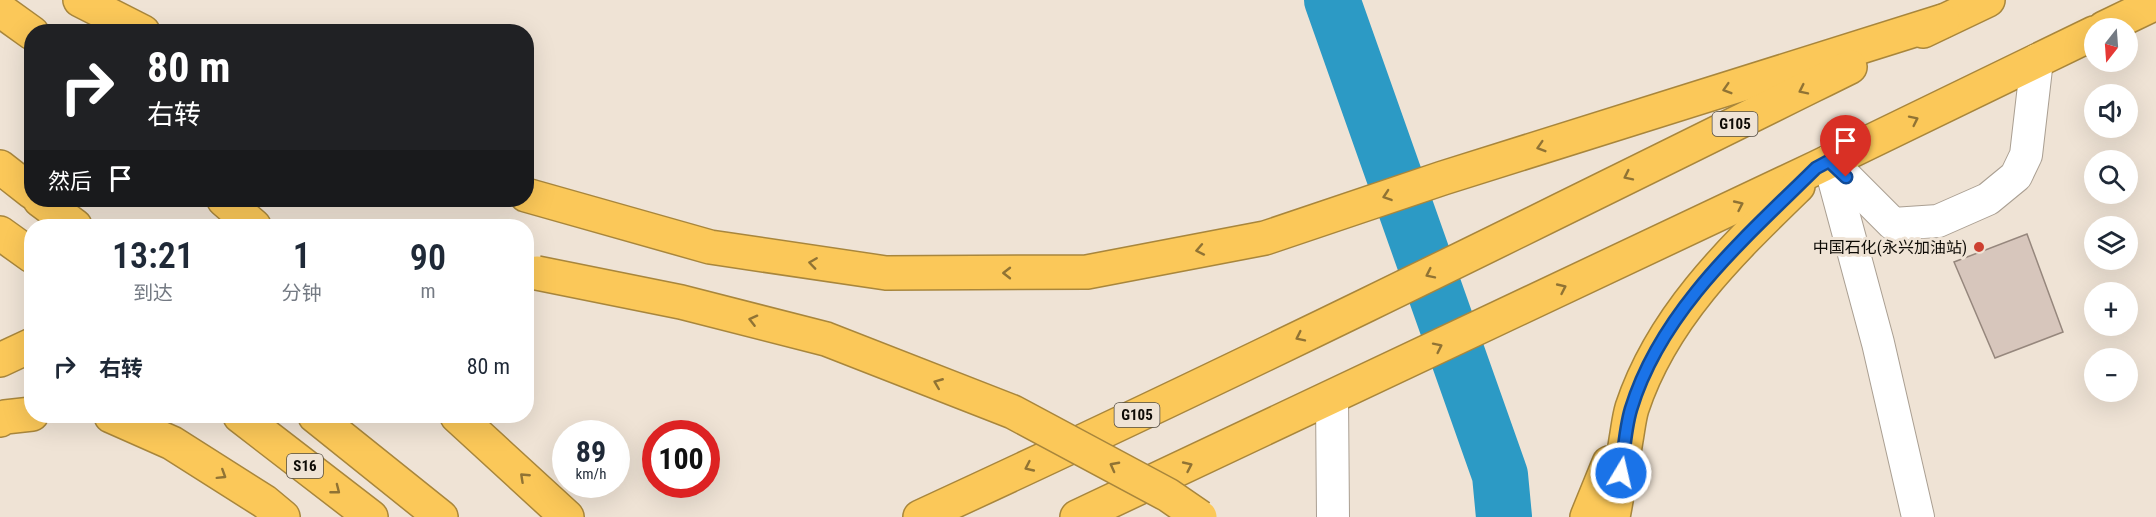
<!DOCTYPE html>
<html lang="zh">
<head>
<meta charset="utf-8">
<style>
  :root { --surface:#fff; --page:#f2f2f3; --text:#1f2937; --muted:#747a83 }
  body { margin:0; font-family:"Roboto Condensed","Noto Sans SC",sans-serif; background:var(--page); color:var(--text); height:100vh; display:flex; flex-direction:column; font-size:22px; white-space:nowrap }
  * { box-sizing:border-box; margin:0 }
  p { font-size:20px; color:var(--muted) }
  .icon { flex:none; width:33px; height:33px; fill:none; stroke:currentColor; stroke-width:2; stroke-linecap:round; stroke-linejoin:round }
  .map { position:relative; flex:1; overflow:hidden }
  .drawer { position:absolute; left:24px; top:219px; width:510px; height:204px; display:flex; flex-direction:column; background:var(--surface); border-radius:24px; box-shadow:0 6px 24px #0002 }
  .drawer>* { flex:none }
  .top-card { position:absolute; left:24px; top:24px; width:510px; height:183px; border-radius:24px; box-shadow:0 6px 24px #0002; background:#202124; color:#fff; overflow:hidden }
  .needle { width:39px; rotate:197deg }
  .controls { position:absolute; left:2084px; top:18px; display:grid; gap:12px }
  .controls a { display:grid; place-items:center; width:54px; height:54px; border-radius:50%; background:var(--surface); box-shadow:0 6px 24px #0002; font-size:30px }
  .speed { position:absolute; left:552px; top:420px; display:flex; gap:12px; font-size:30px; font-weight:700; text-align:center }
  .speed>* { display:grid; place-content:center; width:78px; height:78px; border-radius:50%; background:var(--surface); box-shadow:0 6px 24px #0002; line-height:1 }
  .speed small { font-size:15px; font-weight:400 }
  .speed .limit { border:9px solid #d22; background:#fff; color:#111 }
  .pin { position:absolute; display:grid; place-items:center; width:51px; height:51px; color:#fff; margin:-62px -26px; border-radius:50% 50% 50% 0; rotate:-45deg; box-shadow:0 0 6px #0007 }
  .pin .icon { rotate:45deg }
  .me { position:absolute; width:66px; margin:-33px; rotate:9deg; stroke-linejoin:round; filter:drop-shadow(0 0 4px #0008) }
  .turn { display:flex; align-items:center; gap:21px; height:126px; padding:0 24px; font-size:27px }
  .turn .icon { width:78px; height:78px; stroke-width:2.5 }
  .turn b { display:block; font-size:42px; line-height:51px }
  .then { display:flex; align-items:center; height:57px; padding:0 24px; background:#0003; gap:12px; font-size:22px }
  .eta { display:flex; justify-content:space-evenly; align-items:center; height:102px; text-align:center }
  .eta b { font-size:36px; font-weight:600; line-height:42px }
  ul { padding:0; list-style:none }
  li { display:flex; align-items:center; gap:18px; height:90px; padding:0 24px }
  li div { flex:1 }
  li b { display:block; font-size:22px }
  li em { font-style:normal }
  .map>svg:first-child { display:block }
</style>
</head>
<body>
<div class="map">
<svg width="2156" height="517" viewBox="0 0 2156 517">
  <rect width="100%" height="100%" fill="#efe3d5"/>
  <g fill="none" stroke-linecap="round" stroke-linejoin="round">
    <!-- river -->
    <polyline stroke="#2c9ac5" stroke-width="56" points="1332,0 1500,475 1504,517"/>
  </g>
  <!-- building -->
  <polygon fill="#d7c6bc" stroke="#96877d" stroke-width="1.5" points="2027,234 2063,332 1995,358 1954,262"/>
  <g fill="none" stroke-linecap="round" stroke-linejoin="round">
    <defs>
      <g id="minor">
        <polyline points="1829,161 1878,343 1918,517"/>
        <polyline points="1830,161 1893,224 1938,221 1988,199 2016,176 2026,155 2037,60"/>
        <polyline points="1332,398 1333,517"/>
      </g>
      <g id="highway">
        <polyline points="80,0 143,32"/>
        <polyline points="0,10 32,33"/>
        <polyline points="2104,28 2156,3"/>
        <polyline points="1923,31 1988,0"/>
        <polyline points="0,167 32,192"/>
        <polyline points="526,195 710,247 886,273 1087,272 1265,238 1443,178 1943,21"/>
        <polyline points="40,200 75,226"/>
        <polyline points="224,200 254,226"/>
        <polyline points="0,233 32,256"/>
        <polyline points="0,360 32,345"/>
        <polyline points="111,416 172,443 265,502 283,517"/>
        <polyline points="240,416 371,517"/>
        <polyline points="315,416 441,517"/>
        <polyline points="457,416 567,517"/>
        <polyline points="0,420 5,417 32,414"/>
        <path d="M920 517C1233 373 1541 220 1850 67"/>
        <polyline points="1077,517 1816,168 2094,33"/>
        <polyline points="1587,517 1609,463"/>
        <path d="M1613 517C1618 491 1622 465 1626 440 1628 429 1629 418 1632 408 1662 317 1731 251 1798 186"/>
      </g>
    </defs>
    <!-- minor casing -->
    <use href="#minor" stroke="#aa9f92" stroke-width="34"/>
    <!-- highway casing -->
    <use href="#highway" stroke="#a8863c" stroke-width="36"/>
    <!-- minor -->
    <use href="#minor" stroke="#fff" stroke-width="32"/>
    <!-- highway -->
    <use href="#highway" stroke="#fbc859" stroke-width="33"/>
    <defs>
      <polyline id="highway-bridge" points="537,273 681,302 826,339 1013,412 1168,495 1200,517"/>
    </defs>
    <!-- highway-bridge casing -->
    <use href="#highway-bridge" stroke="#a8863c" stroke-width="36" stroke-linecap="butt"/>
    <!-- highway-bridge -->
    <use href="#highway-bridge" stroke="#fbc859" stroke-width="33"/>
  </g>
  <!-- one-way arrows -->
  <defs><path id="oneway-chevron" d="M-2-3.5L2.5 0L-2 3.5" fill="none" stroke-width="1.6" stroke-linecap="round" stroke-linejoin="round" transform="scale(1.5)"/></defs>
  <g stroke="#907334">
    <use href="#oneway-chevron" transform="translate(1727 89) rotate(163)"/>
    <use href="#oneway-chevron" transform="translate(1803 90) rotate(154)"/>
    <use href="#oneway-chevron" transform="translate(1914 120) rotate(-26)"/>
    <use href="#oneway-chevron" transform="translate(1541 147) rotate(163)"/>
    <use href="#oneway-chevron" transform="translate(1628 176) rotate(154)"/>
    <use href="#oneway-chevron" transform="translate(1387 196) rotate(161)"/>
    <use href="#oneway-chevron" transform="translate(1739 205) rotate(-25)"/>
    <use href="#oneway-chevron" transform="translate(1200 250) rotate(169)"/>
    <use href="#oneway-chevron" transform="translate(813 263) rotate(-172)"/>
    <use href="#oneway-chevron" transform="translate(1007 273) rotate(180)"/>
    <use href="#oneway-chevron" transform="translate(1430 274) rotate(154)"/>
    <use href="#oneway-chevron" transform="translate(1562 288) rotate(-25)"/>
    <use href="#oneway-chevron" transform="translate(753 320) rotate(-166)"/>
    <use href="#oneway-chevron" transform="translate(1300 337) rotate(154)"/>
    <use href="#oneway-chevron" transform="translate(1438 347) rotate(-26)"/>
    <use href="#oneway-chevron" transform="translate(938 383) rotate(-158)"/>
    <use href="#oneway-chevron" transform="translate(1114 466) rotate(-152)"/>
    <use href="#oneway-chevron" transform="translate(1188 466) rotate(-25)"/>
    <use href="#oneway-chevron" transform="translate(1029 467) rotate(155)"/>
    <use href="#oneway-chevron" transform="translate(222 475) rotate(32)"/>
    <use href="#oneway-chevron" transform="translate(524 477) rotate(-137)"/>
    <use href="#oneway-chevron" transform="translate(336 490) rotate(38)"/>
  </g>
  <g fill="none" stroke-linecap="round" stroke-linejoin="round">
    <defs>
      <path id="route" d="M1621 473C1624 452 1625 429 1631 409 1661 310 1745 238 1816 168L1829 161 1846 177"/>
    </defs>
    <!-- route casing -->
    <use href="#route" stroke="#114b97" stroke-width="15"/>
    <!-- route -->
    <use href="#route" stroke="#1a73e8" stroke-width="10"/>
  </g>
  <!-- markers -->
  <circle fill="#cd4031" stroke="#efe3d5" stroke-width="2" cx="1979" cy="247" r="6"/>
  <g text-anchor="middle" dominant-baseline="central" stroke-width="6" stroke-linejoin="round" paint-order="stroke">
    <!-- shield labels -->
    <g fill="#efe3d5" stroke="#524c44" stroke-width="1.5">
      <rect x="1712.5" y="112" width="45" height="24" rx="4.5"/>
      <rect x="1114.5" y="403" width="45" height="24" rx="4.5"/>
      <rect x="287" y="454" width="36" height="24" rx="4.5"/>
    </g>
    <g font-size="15" font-weight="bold" fill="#0e0b06">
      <text x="1735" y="124">G105</text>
      <text x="1137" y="415">G105</text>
      <text x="305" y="466">S16</text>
    </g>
    <!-- poi labels -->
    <g font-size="16" fill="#0e0b06" stroke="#efe3d5" text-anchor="end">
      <text x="1967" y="247">中国石化(永兴加油站)</text>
    </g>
  </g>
</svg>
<div class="controls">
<a><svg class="needle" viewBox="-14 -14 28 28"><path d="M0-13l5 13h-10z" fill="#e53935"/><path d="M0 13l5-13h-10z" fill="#747a83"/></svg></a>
<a><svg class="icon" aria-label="sound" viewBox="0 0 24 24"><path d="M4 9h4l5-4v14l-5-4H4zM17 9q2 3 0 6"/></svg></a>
<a><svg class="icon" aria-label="search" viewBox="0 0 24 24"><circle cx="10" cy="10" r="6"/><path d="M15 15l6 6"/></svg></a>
<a><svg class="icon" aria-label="layers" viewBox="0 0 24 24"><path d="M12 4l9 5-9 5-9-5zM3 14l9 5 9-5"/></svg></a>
<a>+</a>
<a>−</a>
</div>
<div class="speed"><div>89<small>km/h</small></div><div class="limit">100</div></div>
<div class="pin" style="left:1846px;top:177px;background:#d93025"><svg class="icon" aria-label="arrive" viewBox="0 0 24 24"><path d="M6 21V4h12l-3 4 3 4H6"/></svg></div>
<svg class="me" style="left:1621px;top:473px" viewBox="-20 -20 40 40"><circle r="17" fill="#1a73e8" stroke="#fff" stroke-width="3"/><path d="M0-11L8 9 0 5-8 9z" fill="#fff"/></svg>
<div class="top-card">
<div class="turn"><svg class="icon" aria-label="right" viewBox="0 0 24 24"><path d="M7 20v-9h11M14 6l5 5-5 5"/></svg><div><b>80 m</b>右转</div></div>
<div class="then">然后<svg class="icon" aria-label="arrive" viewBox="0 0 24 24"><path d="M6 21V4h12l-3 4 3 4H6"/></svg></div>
</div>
<section class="drawer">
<div class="eta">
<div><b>13:21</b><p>到达</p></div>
<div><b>1</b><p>分钟</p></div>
<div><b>90</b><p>m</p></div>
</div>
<ul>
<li><svg class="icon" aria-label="right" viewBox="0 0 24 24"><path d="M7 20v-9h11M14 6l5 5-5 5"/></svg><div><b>右转</b></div><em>80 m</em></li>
</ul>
</section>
</div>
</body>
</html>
